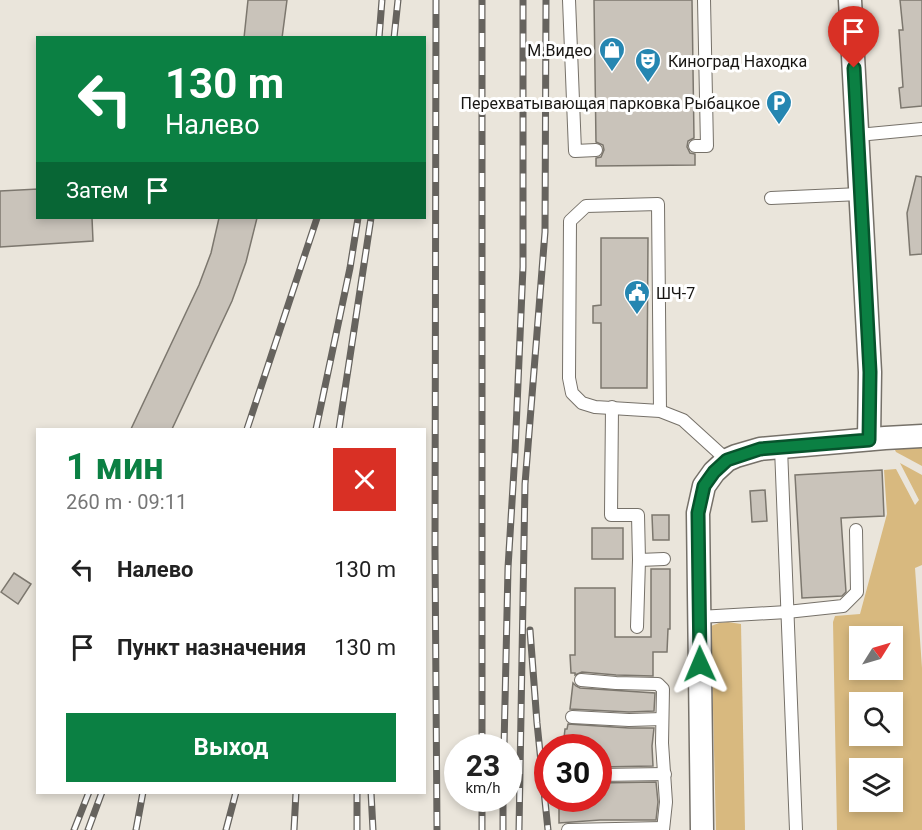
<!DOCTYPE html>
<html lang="ru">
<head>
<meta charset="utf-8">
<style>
  :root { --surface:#fff; --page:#f2f2f2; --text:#222; --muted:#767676; --accent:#0b8043 }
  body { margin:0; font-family:Roboto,sans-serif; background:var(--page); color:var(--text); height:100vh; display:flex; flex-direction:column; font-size:22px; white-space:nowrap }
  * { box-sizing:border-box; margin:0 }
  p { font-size:20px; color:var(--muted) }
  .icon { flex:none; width:33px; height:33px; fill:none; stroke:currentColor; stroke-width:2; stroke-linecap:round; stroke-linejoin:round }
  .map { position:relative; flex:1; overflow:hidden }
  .details { position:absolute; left:36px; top:428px; width:390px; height:366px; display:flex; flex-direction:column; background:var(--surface); border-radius:0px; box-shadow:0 3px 9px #0003 }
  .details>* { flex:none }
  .hud { position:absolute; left:36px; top:36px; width:390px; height:183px; border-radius:0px; box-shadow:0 3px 9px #0003; background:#0b8043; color:#fff; overflow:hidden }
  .needle { width:39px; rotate:53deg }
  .fabs { position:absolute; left:849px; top:626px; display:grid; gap:12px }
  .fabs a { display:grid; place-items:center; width:54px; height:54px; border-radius:0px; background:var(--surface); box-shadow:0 3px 9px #0003; font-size:30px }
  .speed { position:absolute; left:444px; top:734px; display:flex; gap:12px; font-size:30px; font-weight:700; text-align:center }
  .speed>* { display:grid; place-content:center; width:78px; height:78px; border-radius:50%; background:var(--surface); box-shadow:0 3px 9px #0003; line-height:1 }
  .speed small { font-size:15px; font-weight:400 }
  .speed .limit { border:9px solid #d22; background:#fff; color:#111 }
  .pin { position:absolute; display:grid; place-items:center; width:51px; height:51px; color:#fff; margin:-62px -26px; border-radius:50% 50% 50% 0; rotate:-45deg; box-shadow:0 0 6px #0007 }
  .pin .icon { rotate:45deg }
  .me { position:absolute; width:66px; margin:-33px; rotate:359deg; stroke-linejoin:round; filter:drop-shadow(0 0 4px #0008) }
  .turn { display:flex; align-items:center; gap:21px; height:126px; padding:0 30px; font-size:27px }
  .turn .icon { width:78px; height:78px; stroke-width:2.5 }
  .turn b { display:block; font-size:42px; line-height:51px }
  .then { display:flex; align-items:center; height:57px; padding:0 30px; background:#0003; gap:12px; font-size:22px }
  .round { display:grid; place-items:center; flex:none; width:63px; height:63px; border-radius:0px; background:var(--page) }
  .overview { display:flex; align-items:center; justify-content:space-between; height:102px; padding:0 30px }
  h1 { font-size:36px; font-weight:700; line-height:45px; color:var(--accent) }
  .primary-button { display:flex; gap:12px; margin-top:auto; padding:12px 30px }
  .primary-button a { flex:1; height:69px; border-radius:0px; background:var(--accent); color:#fff; font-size:24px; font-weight:700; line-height:69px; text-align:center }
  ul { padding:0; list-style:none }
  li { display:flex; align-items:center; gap:18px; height:78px; padding:0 30px }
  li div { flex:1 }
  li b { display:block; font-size:22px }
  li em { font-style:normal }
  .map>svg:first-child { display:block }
</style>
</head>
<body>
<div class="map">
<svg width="922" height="830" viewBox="0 0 922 830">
  <rect width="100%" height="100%" fill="#eae5db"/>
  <!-- green -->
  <g fill="#d8b97f" fill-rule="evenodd">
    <polygon points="922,444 922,466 896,452 893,446"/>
    <path d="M900 463 922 475V565L915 568 922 668V830H837L833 622 835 616 860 614 887 514 884 470 896 469 915 505 919 500ZM860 636H892V669H860ZM860 702H892V735H860ZM860 768H892V801H860Z"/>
    <polygon points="728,622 741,624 745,830 716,830 711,626 719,623"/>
  </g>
  <!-- building -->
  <g fill="#c9c3ba" stroke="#7c776e" stroke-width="1.5">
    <polygon points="248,0 287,0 282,38 244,38"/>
    <polygon points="594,0 692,0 694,138 688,141 687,147 690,153 695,154 695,165 596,166 596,158 601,157 604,150 603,145 596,142"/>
    <polygon points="900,0 922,0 922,106 901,108 899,88 903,87 899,30 903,30"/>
    <polygon points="916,176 922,177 922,254 910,255 907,213"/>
    <polygon points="38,189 38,218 92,218 93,241 0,247 0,191"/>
    <polygon points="219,218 257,218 246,262 232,301 172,429 131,429 199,285 211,253"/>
    <polygon points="601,238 648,238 647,388 601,388 601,323 593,323 593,306 601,305"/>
    <polygon points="882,470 884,516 841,518 846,592 842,596 802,598 795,475"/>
    <polygon points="765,490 767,521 752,522 750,491"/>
    <polygon points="652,515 669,515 669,540 653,540"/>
    <rect x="592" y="528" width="31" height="31"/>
    <polygon points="651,569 670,569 670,629 668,629 667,652 653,652 653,676 616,675 582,672 575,675 575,673 571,673 570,655 575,655 575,588 615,588 615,637 651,637"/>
    <polygon points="14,573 31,584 18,604 1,592"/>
    <polygon points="573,683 576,686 580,688 655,693 654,711 629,712 570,709"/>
    <polygon points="568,724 629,728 654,728 652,746 653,766 598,767 598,747 563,747 565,729 567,729"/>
    <polygon points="656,782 658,802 656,820 600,820 559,823 559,798 598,798 598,783"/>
  </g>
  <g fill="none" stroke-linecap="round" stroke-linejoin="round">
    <defs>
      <g id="lane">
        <polyline points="569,0 575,151 596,150"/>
        <polyline points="858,135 922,129"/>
        <polyline points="695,146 707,146 704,0"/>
        <polyline points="771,198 860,194"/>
        <polyline points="612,407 611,515 638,515 639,560 637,627"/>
        <polyline points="660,411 658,204 586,206 570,221 569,378 572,393 582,403 595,407 660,411 683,420 727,460"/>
        <polyline points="781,448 796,830"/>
        <polyline points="639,560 664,559"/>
        <polyline points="699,617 787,612 843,606 857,592 856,530"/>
        <polyline points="581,680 616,683 658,684 663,689 662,743 666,802 663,830"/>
        <polyline points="572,717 629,720 662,719"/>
        <polyline points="598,775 665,774"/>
        <polyline points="568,830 663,828"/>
      </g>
      <g id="street">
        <polyline points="850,0 870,372 869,439"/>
        <polyline points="702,830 698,513 704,486 714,472 727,460 736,456 760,449 885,438 922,436"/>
      </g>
    </defs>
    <!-- lane casing -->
    <use href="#lane" stroke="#767169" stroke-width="14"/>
    <!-- street casing -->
    <use href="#street" stroke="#767169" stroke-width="25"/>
    <!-- lane -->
    <use href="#lane" stroke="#fff" stroke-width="12"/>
    <!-- street -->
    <use href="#street" stroke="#fff" stroke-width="22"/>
    <defs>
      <g id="rail">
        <polyline points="436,0 435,551 437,830"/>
        <polyline points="379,38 382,0"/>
        <polyline points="394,38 398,0"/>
        <polyline points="247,429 317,218"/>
        <polyline points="316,429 350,268 358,218"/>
        <polyline points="339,429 371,218"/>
        <polyline points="530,630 537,723 548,830"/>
        <polyline points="482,747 482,0"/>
        <polyline points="504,747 508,568 515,453 523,267 523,0"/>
        <polyline points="371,792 373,830"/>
        <polyline points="74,830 89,792"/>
        <polyline points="88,830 102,792"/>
        <polyline points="136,830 143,792"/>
        <polyline points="226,830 236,792"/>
        <polyline points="294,830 296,792"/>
        <polyline points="357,830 357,792"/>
        <polyline points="482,830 482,798"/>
        <polyline points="503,830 503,798"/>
        <polyline points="519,830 525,484 545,232 546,0"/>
      </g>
    </defs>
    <!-- rail casing -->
    <use href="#rail" stroke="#66635e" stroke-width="7"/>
    <!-- rail -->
    <use href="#rail" stroke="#fff" stroke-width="4.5" stroke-dasharray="14" stroke-linecap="butt"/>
  </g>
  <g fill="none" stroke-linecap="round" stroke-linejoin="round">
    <defs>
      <polyline id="route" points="700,664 698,513 704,486 714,472 727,460 760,449 869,440 870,372 854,68"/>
    </defs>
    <!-- route casing -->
    <use href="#route" stroke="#07532c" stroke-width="15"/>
    <!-- route -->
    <use href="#route" stroke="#0b8043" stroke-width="10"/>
  </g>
  <!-- icons -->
  <defs>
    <symbol id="shop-pin" viewBox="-11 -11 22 30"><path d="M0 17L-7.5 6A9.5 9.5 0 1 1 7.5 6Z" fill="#2586b1" stroke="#fff"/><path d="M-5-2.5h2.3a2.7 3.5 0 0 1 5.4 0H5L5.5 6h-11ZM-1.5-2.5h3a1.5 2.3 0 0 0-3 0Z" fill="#fff"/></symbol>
    <symbol id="theatre-pin" viewBox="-11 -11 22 30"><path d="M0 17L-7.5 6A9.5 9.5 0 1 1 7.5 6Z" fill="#2586b1" stroke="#fff"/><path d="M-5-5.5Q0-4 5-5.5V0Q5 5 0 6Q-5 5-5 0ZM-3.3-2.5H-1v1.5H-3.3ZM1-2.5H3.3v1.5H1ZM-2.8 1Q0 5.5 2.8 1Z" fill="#fff"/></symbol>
    <symbol id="parking-pin" viewBox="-11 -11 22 30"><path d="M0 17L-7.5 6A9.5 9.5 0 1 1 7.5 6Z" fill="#2586b1" stroke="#fff"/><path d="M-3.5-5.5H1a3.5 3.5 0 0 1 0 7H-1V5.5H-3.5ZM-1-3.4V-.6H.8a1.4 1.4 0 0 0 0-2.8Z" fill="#fff"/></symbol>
    <symbol id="civic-pin" viewBox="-11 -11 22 30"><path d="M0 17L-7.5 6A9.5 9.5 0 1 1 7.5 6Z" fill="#2586b1" stroke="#fff"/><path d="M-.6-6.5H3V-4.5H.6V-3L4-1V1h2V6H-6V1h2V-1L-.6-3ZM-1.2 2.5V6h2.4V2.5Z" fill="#fff"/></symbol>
  </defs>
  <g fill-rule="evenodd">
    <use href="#shop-pin" x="597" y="35" width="30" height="40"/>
    <use href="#theatre-pin" x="633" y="46" width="30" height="40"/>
    <use href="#parking-pin" x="764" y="88" width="30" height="40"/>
    <use href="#civic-pin" x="622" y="278" width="30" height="40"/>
  </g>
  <g text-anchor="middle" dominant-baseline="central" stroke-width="6" stroke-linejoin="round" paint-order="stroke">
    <!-- poi labels -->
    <g font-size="16" fill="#181613" stroke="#fff" text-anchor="end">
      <text x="592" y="50">М.Видео</text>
      <text x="668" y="61" text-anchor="start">Киноград Находка</text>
      <text x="760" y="103">Перехватывающая парковка Рыбацкое</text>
      <text x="656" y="293" text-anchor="start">ШЧ-7</text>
    </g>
  </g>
</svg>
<div class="fabs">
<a><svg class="needle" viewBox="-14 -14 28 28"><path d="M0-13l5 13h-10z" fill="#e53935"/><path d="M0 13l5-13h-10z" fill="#767676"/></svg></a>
<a><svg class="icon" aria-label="search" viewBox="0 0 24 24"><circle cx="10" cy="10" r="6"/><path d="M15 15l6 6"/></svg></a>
<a><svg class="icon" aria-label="layers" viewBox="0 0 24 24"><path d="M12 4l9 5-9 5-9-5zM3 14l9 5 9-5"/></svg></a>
</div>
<div class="speed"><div>23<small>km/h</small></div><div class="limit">30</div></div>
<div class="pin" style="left:854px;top:68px;background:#d93025"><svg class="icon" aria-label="arrive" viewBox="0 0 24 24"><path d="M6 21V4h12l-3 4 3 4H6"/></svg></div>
<svg class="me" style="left:700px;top:664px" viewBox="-20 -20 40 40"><path d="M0-17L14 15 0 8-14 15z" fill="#0b8043" stroke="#fff" stroke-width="4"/></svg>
<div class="hud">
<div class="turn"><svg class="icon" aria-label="left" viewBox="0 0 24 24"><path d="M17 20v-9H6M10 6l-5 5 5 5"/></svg><div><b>130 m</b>Налево</div></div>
<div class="then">Затем<svg class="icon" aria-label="arrive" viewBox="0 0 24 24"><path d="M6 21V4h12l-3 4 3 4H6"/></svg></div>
</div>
<section class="details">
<div class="overview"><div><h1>1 мин</h1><p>260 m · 09:11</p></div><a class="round" style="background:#d93025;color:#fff"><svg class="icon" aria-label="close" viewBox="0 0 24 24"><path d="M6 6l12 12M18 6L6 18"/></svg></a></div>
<ul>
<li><svg class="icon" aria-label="left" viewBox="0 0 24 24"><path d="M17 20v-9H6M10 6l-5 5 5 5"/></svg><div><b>Налево</b></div><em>130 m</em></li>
<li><svg class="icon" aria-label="arrive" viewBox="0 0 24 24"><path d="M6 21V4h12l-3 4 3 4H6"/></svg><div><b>Пункт назначения</b></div><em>130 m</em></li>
</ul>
<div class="primary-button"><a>Выход</a></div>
</section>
</div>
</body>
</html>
